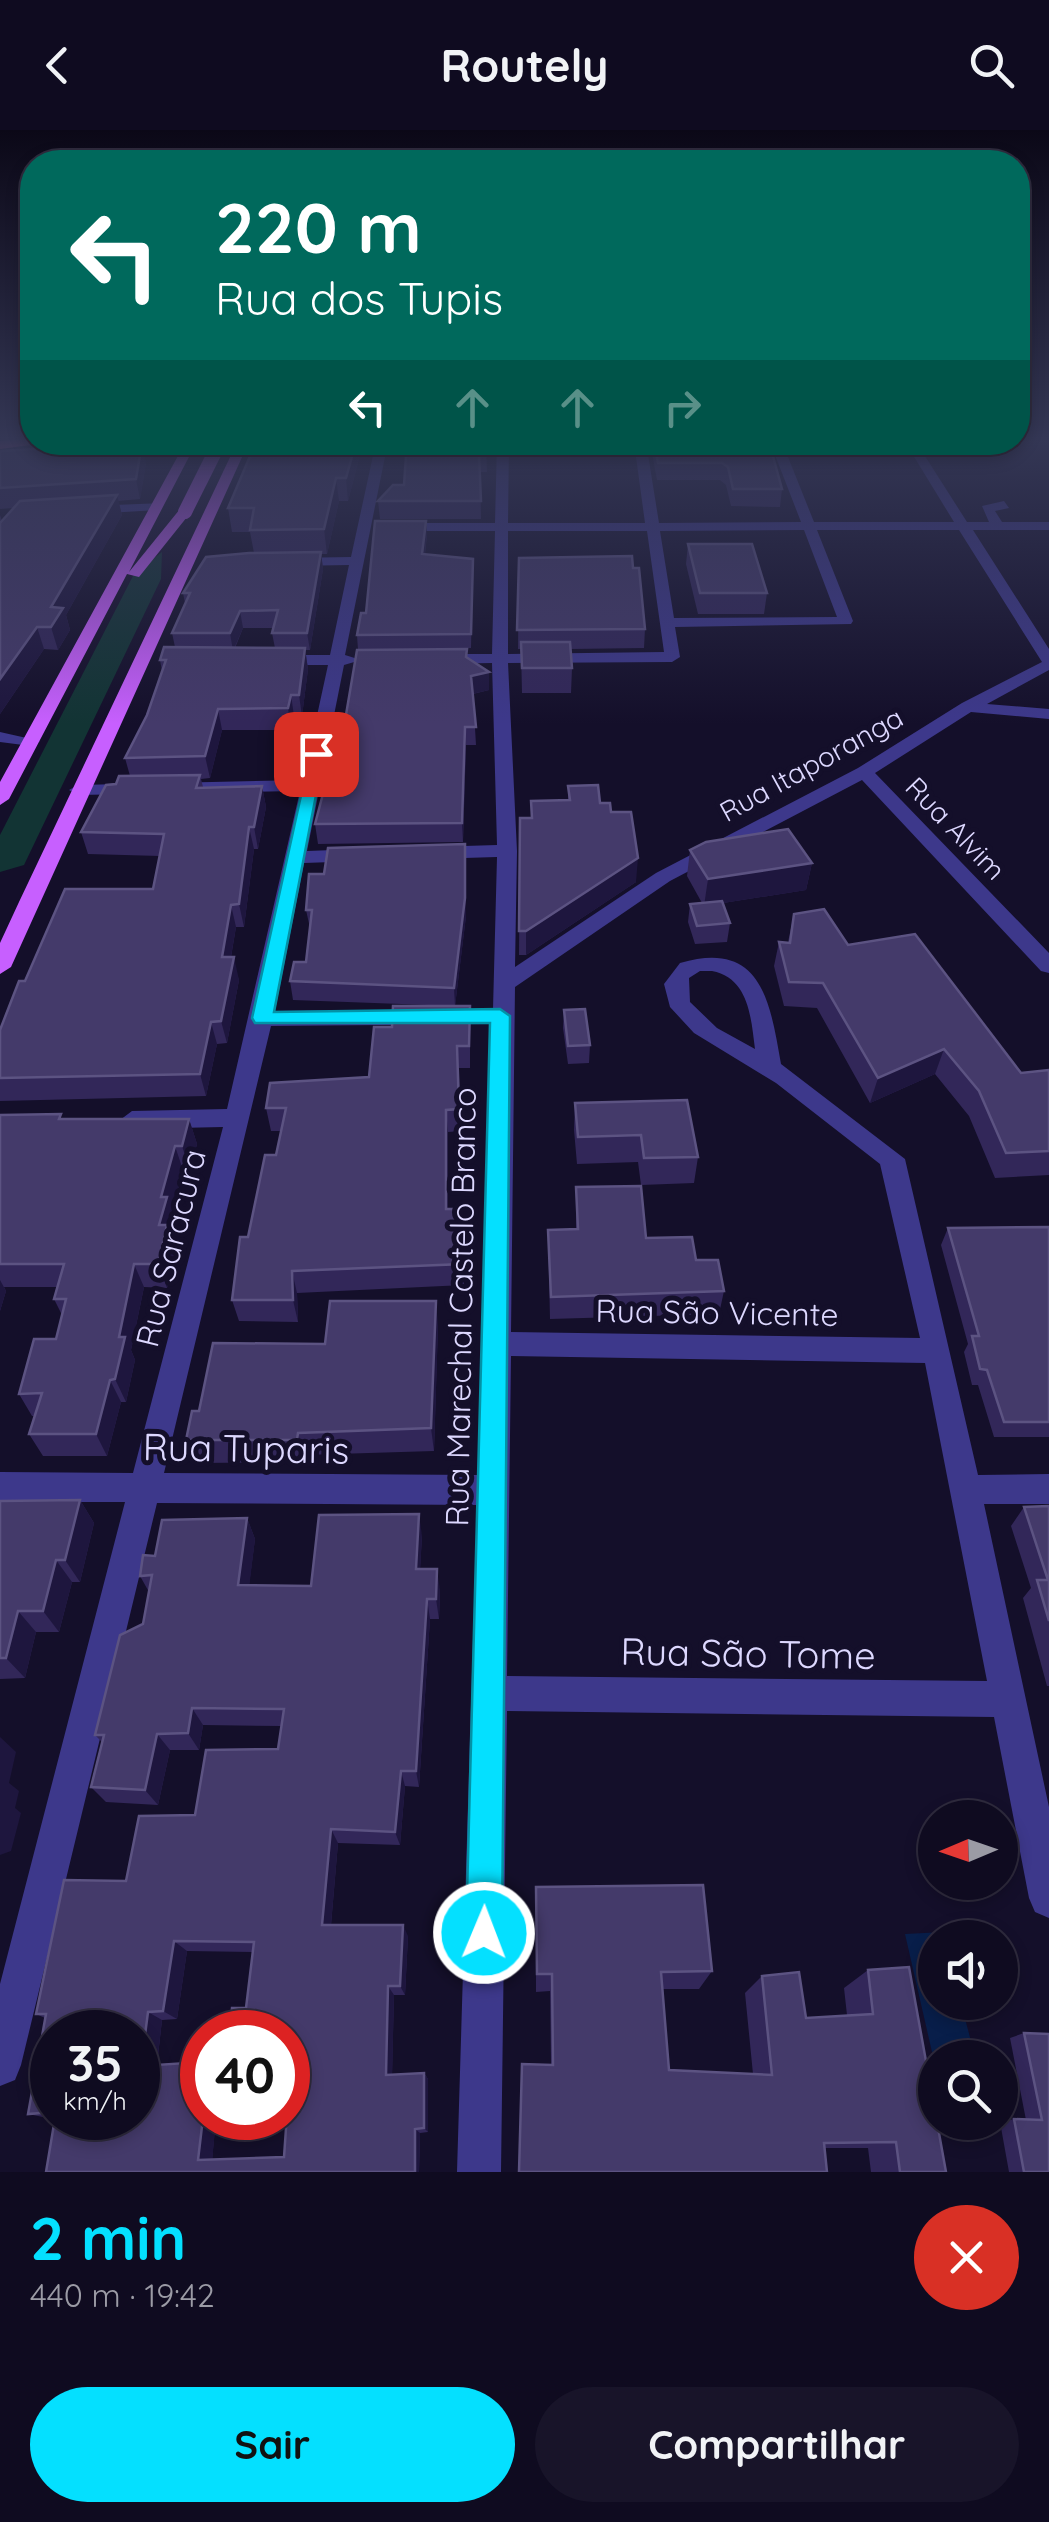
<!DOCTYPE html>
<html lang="pt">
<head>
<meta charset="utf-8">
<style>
  :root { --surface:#0f0b20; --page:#181429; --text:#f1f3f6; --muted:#9b9ba5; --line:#2f2b3e; --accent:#04e0ff }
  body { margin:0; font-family:Quicksand,sans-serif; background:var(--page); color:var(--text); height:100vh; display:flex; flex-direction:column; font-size:38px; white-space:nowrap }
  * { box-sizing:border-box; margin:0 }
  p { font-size:32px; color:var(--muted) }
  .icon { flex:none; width:55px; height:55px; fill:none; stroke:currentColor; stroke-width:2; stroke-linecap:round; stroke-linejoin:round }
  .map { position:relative; height:2042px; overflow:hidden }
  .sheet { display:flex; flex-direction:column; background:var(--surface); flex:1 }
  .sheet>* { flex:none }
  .top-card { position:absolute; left:20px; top:20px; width:1010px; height:305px; border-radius:40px; box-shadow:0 5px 15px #0003,0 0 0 2px var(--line); background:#00695c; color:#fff; overflow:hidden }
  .needle { width:65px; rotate:268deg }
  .buttons { position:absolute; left:918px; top:1670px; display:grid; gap:20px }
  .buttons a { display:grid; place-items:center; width:100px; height:100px; border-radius:50%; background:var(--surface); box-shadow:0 5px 15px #0003,0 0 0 2px var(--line); font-size:50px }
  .speed { position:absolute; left:30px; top:1880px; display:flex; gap:20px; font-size:50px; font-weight:700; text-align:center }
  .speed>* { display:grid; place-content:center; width:130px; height:130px; border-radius:50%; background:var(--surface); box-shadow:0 5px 15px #0003,0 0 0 2px var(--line); line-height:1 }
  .speed small { font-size:25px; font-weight:400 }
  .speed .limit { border:15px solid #d22; background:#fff; color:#111 }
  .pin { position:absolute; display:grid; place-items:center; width:85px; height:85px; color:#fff; margin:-42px; border-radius:20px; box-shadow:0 5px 15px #0006 }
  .me { position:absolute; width:110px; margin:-55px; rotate:1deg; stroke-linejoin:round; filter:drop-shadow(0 0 8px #0008) }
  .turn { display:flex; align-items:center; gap:35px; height:210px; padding:0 30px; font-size:45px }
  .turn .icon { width:130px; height:130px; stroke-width:2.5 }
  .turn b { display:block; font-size:70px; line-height:85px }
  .lanes { display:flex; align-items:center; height:95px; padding:0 30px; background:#0003; justify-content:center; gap:50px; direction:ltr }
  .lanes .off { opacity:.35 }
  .round { display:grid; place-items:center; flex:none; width:105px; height:105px; border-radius:52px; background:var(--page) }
  .overview { display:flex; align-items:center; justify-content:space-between; height:170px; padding:0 30px }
  h1 { font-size:60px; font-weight:800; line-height:75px; color:var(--accent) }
  .button { display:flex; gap:20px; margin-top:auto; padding:20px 30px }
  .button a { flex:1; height:115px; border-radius:60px; background:var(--accent); color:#111; font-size:40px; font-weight:800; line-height:115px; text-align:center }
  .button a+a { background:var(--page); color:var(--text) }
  header { display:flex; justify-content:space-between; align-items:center; height:130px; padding:0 30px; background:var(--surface); font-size:45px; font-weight:800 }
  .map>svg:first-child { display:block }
</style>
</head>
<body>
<header><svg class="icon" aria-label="back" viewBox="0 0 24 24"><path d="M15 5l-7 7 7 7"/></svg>Routely<svg class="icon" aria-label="search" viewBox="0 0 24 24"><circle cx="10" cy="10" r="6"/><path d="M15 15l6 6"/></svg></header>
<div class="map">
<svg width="1049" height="2042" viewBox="0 0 1049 2042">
  <rect width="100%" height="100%" fill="#140f2a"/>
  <!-- green -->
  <polygon fill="#123434" points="162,422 161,449 24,735 0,742 0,705 134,444"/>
  <!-- water -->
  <polygon fill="#081e4a" points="944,1802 945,1807 935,1808 935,1872 961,1873 973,1919 932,1922 905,1804"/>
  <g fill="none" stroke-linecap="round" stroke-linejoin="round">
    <!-- minor -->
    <g fill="#3d388b" fill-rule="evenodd">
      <polygon points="143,312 181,314 110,322 104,318"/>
      <path d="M376 312H388L345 525 361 530 344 535 307 721 361 719 371 725 361 731 304 733 275 881 493 879 497 727 431 729 421 723 431 717 497 715 492 533 438 534 430 529 438 524H492L495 401H392L385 397 392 393H495L497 312H509L508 393H645L634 312H646L659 393 801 392 770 312H782L814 392H954L905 312H916L967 392H989L982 376 1004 371 1009 378 995 381 1002 392H1049V400H973L1049 519V540L987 574 1049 579V589L971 582 875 643 1049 823V843L1041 841 862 650 670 751 515 857 511 1202 920 1208 880 1034 776 953 694 903 670 877 664 854 680 833C762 809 770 872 781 934L905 1029 978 1345 1049 1344V1374H984L1049 1677V1788L1035 1782 1029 1768 994 1587 507 1581 501 2042H457L477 1375 157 1373 21 1935 15 1950 0 1956V1854L125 1372H0V1342L133 1343 223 997 132 999 120 990 132 981 227 979 300 661 78 665 69 660 78 655 303 650 328 535H273L265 530 273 525H330L349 435 290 436 283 432 290 428 351 427ZM804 400 837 487 674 488 660 401ZM817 400H959L1042 532 962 573 858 638 656 743 515 837 517 721 508 533 672 532 680 527 675 497 851 494 853 491ZM508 401H647L664 522 508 524ZM712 841C749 848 751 888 755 919L717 898 690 872 689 848 700 841ZM492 894 478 1345 164 1343 271 896ZM511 1226 925 1233 987 1551 507 1546Z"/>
      <polygon points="163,373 158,380 90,384 84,380 90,376"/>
      <polygon points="0,602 40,611 31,616 0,612"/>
    </g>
    <!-- major -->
    <g fill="#c75fff" fill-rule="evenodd">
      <polygon points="163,312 177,312 191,323 129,442 180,379 191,382 139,447 127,444 9,669 0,675 0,652 179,324"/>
      <polygon points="243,312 255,312 243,325 11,837 0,844 0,813 19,772 232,323"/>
    </g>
    <!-- highway -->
    <polygon fill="#ff53a1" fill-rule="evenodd" points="32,309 32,312 53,312 0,319 0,311"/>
    <!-- major-bridge -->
    <polyline stroke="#c75fff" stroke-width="14" points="185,382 220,312"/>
  </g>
  <!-- wall -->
  <g fill="#322759" fill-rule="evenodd">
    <polygon points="486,312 487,342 480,342 481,389 380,389 378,371 404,355"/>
    <polygon points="650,312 769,312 782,359 780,377 731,376 726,355 720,350 657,350"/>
    <polygon points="0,321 146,333 140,369 118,371 122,385 66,485 70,500 58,520 44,519 0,584 0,385 2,391 13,378 0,379"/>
    <path d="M361 321 348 371H339L327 424H321L323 439 310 520H305L308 539 302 586H294L291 600H222L210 648 201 649 203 657 262 656 266 677 258 719H254L244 797H236L231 827 239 850 227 913 217 914 206 966 0 971V900L25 851 153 759 160 726 88 724 81 702 116 654 130 646 125 628 147 585 162 541 160 530 175 517 172 503 185 473 183 463 254 423 250 402H232L228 378ZM243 498H274L272 503 275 518H235Z"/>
    <polygon points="427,405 425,424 473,429 471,518 390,520 467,519 467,528 489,542 489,560 473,564 476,615 466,615 463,712 318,714 315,694 339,626 358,520 357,505 366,483"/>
    <polygon points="688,414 767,463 764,484 698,484 686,434"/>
    <polygon points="519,428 633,438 645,499 644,518 570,519 572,538 571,563 522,563 521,519 518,519"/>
    <polygon points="568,656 600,673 611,682 636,752 526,825 519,825 520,688 531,688 531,671 568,670"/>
    <polygon points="690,720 812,733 806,760 723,773 730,793 727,812 695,814 688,792 690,774 702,773 687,746"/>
    <polygon points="306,780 466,786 455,876 293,870 290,851 306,832 310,798"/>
    <polygon points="794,784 848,815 1021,943 1049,940 1049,1045 995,1048 969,986 935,944 870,973 817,878 784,876 774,836 779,812 788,812"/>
    <polygon points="470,876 470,938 459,938 461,1001 448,1002 448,1079 457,1107 462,1107 464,1155 297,1163 298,1192 239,1191 232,1170 248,1107 276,1025 281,1001 271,1001 266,978 369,947 392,897"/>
    <polygon points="564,880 590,915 589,933 568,934 563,898"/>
    <polygon points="575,973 698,1027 694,1053 641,1055 638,1032 577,1034 574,1000"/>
    <polygon points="0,985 63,989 189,989 197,1014 190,1040 183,1040 172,1082 176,1091 171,1106 176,1119 167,1158 144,1157 131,1220 135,1230 126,1272 121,1272 107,1326 43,1326 29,1304 35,1286 32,1286 19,1264 56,1209 62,1185 54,1169 58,1157 4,1157 6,1161 0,1181"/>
    <polygon points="576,1057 646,1108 696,1130 724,1161 719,1184 550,1189 548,1100 576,1099"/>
    <polygon points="1049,1097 1049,1307 994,1307 978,1255 972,1255 964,1222 968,1214 941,1115 948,1098"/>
    <polygon points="438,1195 434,1321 304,1325 304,1332 195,1333 186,1310 199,1281 325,1214"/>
    <polygon points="80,1370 94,1393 80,1452 72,1452 59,1502 36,1502 25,1548 0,1549 0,1371"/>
    <polygon points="1049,1376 1049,1556 1047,1556 1023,1468 1031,1458 1011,1396 1024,1377"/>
    <path d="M247 1388 255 1409 249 1455 311 1456 422 1406 420 1439 440 1460 439 1489H430L419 1657 405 1656 400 1715 338 1713 331 1795 408 1806 405 1865H394L392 1945 424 1943 428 1949V2002L420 2003 419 2042H46L55 1988H48L28 1984 45 1888 36 1884 126 1751 195 1685 278 1619 282 1596 203 1595 199 1620H170L158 1675 106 1672 91 1657 102 1612 95 1605 143 1494 149 1462 140 1446 155 1426ZM187 1821 253 1822 246 1878 288 1902V1948H289L284 2027 212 2030 216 1988 157 1935 162 1890 177 1889ZM52 1902 138 1988H52Z"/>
    <polygon points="536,1757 712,1841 699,1859 663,1859 669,1940 753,1944 745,1863 762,1846 806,1888 847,1885 844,1858 868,1840 946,2042 871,2042 868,2018 824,2018 551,1935 550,1861 536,1862"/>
    <polygon points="1024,1903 1049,1904 1049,2042 1009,2042 1000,1992 1014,1989 1026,1990 1010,1908"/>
  </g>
  <!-- shaded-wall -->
  <g fill="#1e163e">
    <polygon points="356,312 360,312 361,321 348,371 346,348"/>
    <polygon points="142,313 146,333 140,369 136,349"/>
    <polygon points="336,348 339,371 327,424 324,399"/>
    <polygon points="117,365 122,385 66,485 70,500 58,520 51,497 51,477"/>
    <polygon points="426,391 427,405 423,438 422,424"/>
    <polygon points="321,422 323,439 310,520 307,503"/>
    <polygon points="240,481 243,498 233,521 230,503"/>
    <polygon points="37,497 44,519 0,584 0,549"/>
    <polygon points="305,518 308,539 302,586 299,565"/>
    <polygon points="489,542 489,560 472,564 471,546"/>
    <polygon points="291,565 294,586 291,600 288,578"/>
    <polygon points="218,579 222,600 210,648 205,626"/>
    <polygon points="465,597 466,615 463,712 462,693"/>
    <polygon points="262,656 266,677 258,719 254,697"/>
    <polygon points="249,697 254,719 244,797 239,774"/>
    <polygon points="638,728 636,752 526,825 526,801"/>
    <polygon points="465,732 466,786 455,876 454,858"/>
    <polygon points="812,733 806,760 704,776 708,749"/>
    <polygon points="231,775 236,797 227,850 222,827"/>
    <polygon points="234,827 239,850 227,913 221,891"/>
    <polygon points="211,892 217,914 206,966 200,944"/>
    <polygon points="944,919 935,944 870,973 878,948"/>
    <polygon points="446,980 448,1002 448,1101 446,1079"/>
    <polygon points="189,989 197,1014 190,1040 182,1016"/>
    <polygon points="175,1016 183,1040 172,1082 176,1091 171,1106 176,1119 167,1158 158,1134 159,1095 161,1067"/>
    <polygon points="134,1134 144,1157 131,1220 135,1230 126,1272 115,1249 119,1207"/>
    <polygon points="292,1141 297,1163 298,1192 293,1170"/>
    <polygon points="0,1150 6,1161 0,1181"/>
    <polygon points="436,1171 438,1195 434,1321 431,1298"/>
    <polygon points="110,1250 121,1272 107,1326 96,1304"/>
    <polygon points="298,1303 304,1325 304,1332 297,1310"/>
    <polygon points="80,1370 94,1393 80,1452 65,1430"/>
    <polygon points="419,1384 422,1406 419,1459 416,1439"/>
    <polygon points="247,1388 255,1409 247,1475 238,1455"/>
    <polygon points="56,1430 72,1452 59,1502 43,1481"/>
    <polygon points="437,1439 440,1460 439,1489 436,1469"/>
    <polygon points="427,1469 430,1489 419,1657 416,1641"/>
    <polygon points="18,1481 36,1502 25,1548 6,1528"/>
    <polygon points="192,1578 203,1595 199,1620 188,1603"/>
    <polygon points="157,1604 170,1620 158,1675 145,1660"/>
    <polygon points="0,1607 16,1622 9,1653 19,1661 15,1678 21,1683 11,1721 0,1725"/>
    <polygon points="401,1641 405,1656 400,1715 395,1702"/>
    <polygon points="331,1699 338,1713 330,1806 322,1795"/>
    <polygon points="403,1795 408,1806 405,1865 400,1856"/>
    <polygon points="174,1811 187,1821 177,1889 163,1881"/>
    <polygon points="388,1856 394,1865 392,1951 386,1945"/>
    <polygon points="148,1882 162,1890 156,1943 141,1936"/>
    <polygon points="424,1943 428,1949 428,2002 424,1998"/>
    <polygon points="203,1988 216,1988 212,2033 198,2030"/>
    <polygon points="415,1999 420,2003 419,2042 415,2042"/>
  </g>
  <!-- building -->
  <g fill="#443a6a" stroke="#5c5382" stroke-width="2.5" fill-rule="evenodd">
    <polygon points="256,312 356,312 346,348 336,348 324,399 250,400 254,378 228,378"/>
    <polygon points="407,312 486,312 487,325 479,325 481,371 378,371 393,355 404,355"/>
    <polygon points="654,312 769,312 782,359 733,359 728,337 722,333 658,333"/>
    <polygon points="142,313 136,349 0,358 0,321"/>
    <polygon points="117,365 51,477 63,478 51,497 37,497 0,549 0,393 20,371"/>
    <polygon points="375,391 426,391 422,424 473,429 471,504 357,505 361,483 366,483"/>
    <polygon points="688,414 752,414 767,463 700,463"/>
    <polygon points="321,422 307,503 272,503 278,480 240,481 230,503 172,503 190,463 183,463 206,427 249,423"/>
    <polygon points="632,426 633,438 639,438 645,499 517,500 519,428"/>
    <polygon points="521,512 570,512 572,538 522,538"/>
    <polygon points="164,517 305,518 299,565 291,565 288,578 218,579 205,626 125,628 147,585 166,530 160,530"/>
    <polygon points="467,519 466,527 489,542 471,546 476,597 465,597 462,693 315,694 333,626 339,626 357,520"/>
    <polygon points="200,645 196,658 262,656 254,697 249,697 239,774 231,775 222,827 234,827 221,891 211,892 200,944 0,948 0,900 19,851 25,851 65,759 153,759 164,704 81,702 106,655 116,654 119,646"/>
    <polygon points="598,655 600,673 610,673 611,682 631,682 638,728 526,801 519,801 520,688 532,688 531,671 570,670 568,656"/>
    <polygon points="788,699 812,733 708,749 690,720 706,712"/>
    <polygon points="465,714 465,768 454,858 290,851 294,832 306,832 312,780 306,780 309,744 324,744 328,718"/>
    <polygon points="722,771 730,793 697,796 690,774"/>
    <polygon points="824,779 848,815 915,804 1021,943 1049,940 1049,1021 1006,1023 979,961 944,919 878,948 823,853 789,852 779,812 790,813 794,784"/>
    <polygon points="393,876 470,876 469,916 457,916 459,979 446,980 446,1079 455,1079 455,1107 462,1107 463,1134 292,1141 293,1170 232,1170 240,1107 248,1107 265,1025 276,1025 286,978 266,978 270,953 369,947 374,897 392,897"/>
    <polygon points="585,879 590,915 568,916 564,880"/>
    <polygon points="687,970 698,1027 644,1028 641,1005 578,1007 575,973"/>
    <polygon points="61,984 59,989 189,989 182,1016 175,1016 161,1067 167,1067 159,1095 167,1095 158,1134 134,1134 119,1207 125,1207 115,1249 110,1250 96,1304 29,1304 42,1263 19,1264 34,1209 56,1209 66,1169 54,1169 64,1134 0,1134 0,985"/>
    <polygon points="641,1056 646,1108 692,1107 696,1130 718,1130 724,1161 551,1167 548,1100 578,1099 576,1057"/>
    <polygon points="1049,1097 1049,1292 1004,1292 987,1240 980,1239 972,1206 979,1206 948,1098"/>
    <polygon points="330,1171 436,1171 431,1298 298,1303 297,1310 186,1310 192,1281 199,1281 213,1213 325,1214"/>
    <polygon points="80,1370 65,1430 56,1430 43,1481 18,1481 6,1528 0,1528 0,1371"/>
    <polygon points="1049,1376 1049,1491 1037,1450 1048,1450 1024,1377"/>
    <path d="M419 1384 416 1439H437L436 1469H427L416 1641H401L395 1702 331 1699 322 1795H403L400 1856H388L386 1945 424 1943V1998L415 1999V2042H46L55 1988H138V1902H52V1982L28 1984 46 1884H36L64 1750 126 1751 139 1686 195 1685 206 1620 278 1619 284 1579 192 1578 188 1603 157 1604 145 1660 91 1657 104 1605H95L120 1505 143 1494 152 1445 140 1446 143 1425 155 1426 162 1390 247 1388 238 1455 311 1456 319 1385ZM174 1811 254 1812 246 1878H232L230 1902H288V1941H290L284 2027 198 2030 203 1988 202 1932 141 1936 148 1882 163 1881Z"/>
    <polygon points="703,1755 712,1841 661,1842 669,1940 772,1945 762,1846 799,1842 806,1888 873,1884 868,1840 909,1837 935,1981 935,1992 937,1992 946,2042 900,2042 896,2012 824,2013 827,2042 519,2042 522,1934 553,1935 552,1844 537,1844 536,1757"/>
    <polygon points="1024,1903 1049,1904 1049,2042 1024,2042 1014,1989 1042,1990"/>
  </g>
  <!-- sky -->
  <linearGradient id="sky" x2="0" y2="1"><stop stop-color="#0b0817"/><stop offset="0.52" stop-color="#343755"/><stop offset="1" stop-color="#343755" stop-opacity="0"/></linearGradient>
  <rect width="1049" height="594" fill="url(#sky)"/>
  <!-- route -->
  <polygon fill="#04e0ff" stroke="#0392a6" stroke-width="2.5" points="311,620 324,624 274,882 500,879 510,886 502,1803 497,1816 484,1821 471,1816 466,1803 490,893 255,893 252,888"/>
  <g text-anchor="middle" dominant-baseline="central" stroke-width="10" stroke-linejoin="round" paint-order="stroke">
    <!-- far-street labels -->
    <g font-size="28" fill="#ddd8ff" stroke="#140f2a">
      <text transform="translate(811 634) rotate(-29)">Rua Itaporanga</text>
      <text transform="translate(956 698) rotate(46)">Rua Alvim</text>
    </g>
    <!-- street labels -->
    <g font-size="32" fill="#ddd8ff" stroke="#140f2a">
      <text transform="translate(170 1118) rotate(-76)">Rua Saracura</text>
      <text transform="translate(460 1177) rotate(-89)">Rua Marechal Castelo Branco</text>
      <text transform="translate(717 1182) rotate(1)">Rua São Vicente</text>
    </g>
    <!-- near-street labels -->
    <g font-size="38" fill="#ddd8ff" stroke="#140f2a">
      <text transform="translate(246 1318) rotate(1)">Rua Tuparis</text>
      <text transform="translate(748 1523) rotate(1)">Rua São Tome</text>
    </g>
  </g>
</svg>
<div class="buttons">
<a><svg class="needle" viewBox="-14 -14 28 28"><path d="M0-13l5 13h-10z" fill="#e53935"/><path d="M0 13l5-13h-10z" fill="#9b9ba5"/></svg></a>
<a><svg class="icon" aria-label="sound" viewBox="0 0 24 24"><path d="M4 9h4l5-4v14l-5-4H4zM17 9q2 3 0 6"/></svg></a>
<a><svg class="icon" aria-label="search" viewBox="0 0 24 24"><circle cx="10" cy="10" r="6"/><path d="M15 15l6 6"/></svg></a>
</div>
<div class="speed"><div>35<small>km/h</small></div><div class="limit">40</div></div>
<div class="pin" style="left:316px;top:624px;background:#d93025"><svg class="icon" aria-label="arrive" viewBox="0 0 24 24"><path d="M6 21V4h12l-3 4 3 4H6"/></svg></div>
<svg class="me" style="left:484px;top:1803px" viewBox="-20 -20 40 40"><circle r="17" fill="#04e0ff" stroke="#fff" stroke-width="3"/><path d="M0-11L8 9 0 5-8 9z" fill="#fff"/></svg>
<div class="top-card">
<div class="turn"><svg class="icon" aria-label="left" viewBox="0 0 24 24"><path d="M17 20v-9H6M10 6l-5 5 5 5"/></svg><div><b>220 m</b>Rua dos Tupis</div></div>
<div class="lanes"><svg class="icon" aria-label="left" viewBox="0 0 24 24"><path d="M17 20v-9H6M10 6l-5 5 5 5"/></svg><svg class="icon off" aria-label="ahead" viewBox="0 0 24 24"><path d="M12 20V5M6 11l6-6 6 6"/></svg><svg class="icon off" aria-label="ahead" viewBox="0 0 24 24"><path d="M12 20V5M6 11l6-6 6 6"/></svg><svg class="icon off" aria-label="right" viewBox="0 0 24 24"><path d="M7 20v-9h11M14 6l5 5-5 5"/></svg></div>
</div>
</div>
<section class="sheet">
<div class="overview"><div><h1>2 min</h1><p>440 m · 19:42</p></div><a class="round" style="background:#d93025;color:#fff"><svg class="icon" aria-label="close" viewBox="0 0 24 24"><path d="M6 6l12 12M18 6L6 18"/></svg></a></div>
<div class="button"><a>Sair</a><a>Compartilhar</a></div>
</section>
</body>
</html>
